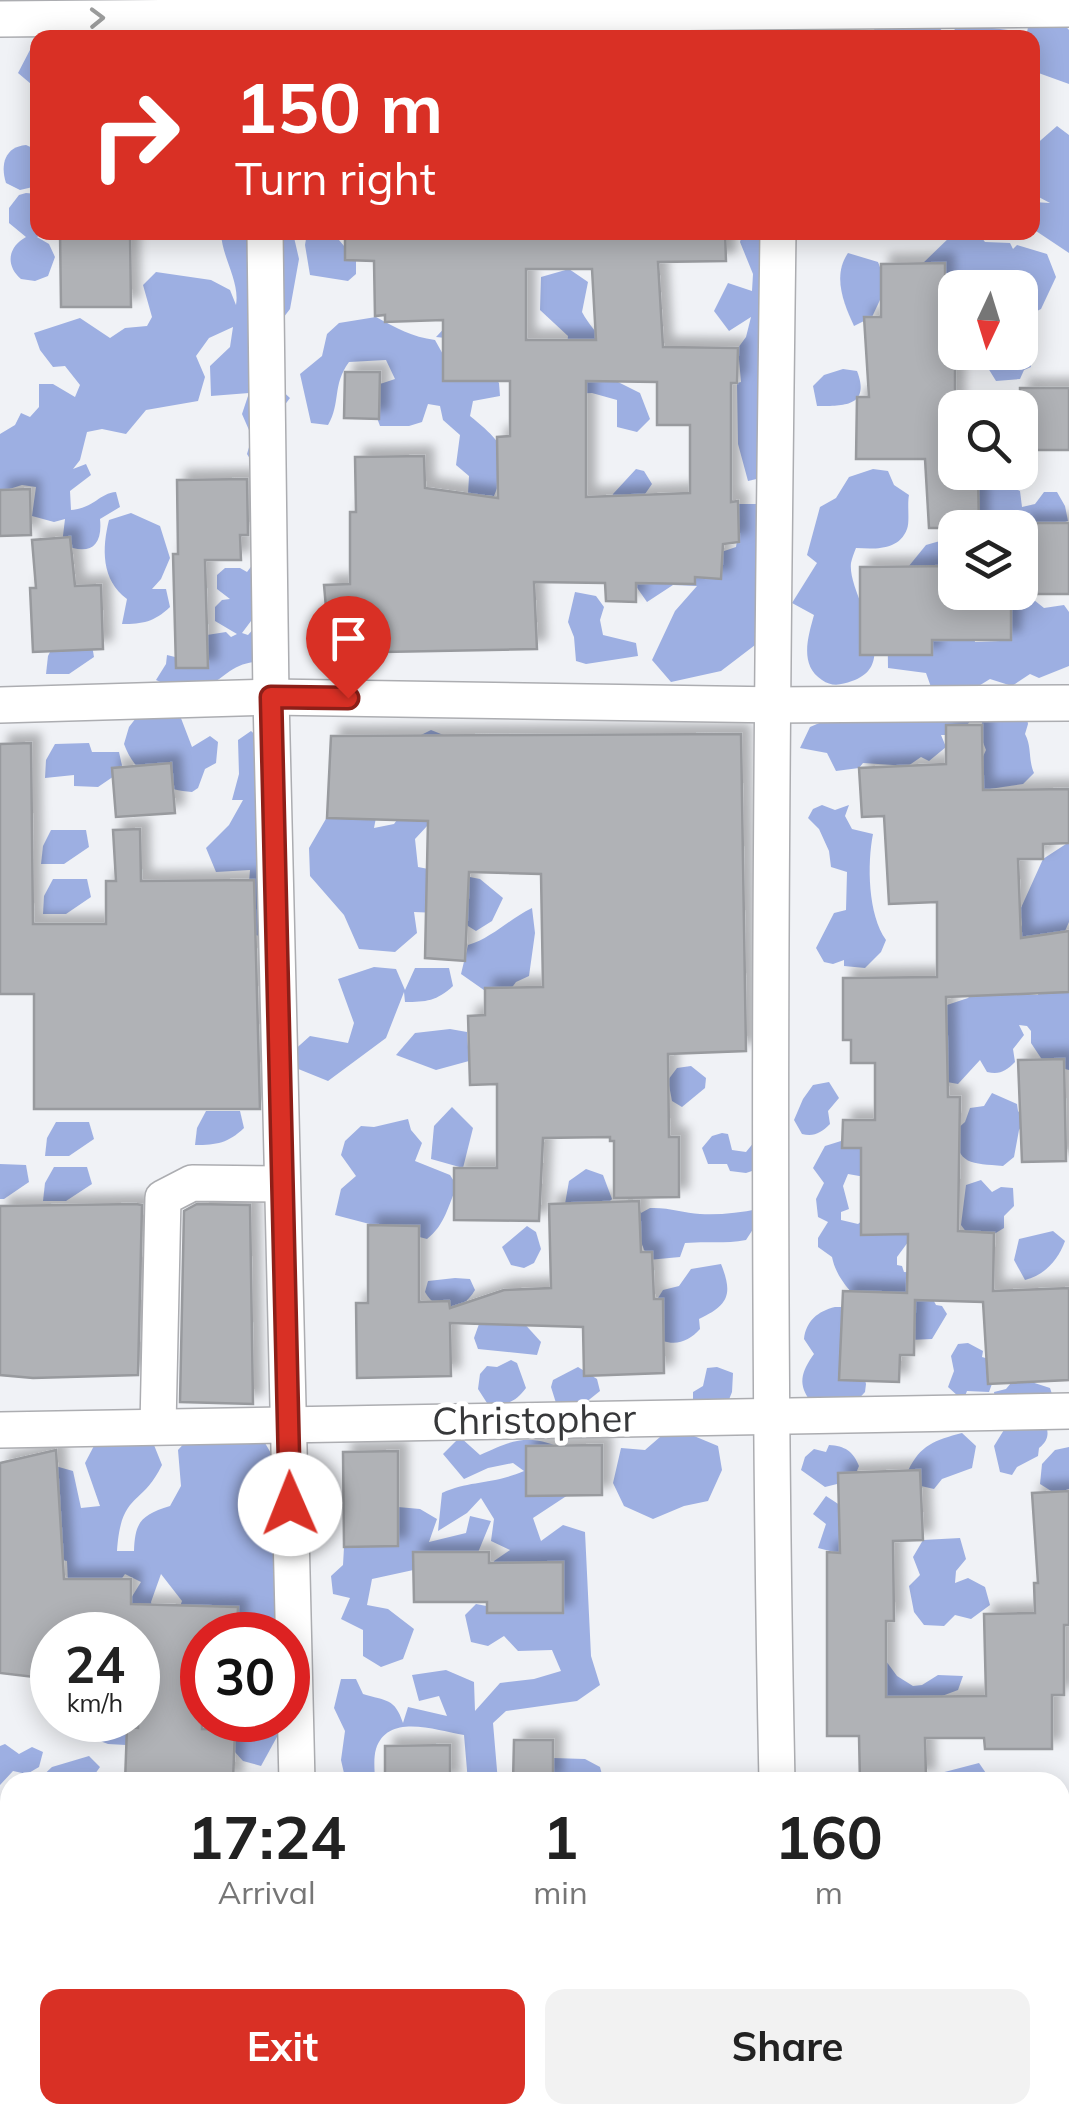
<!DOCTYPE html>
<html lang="en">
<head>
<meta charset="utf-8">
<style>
  :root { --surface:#fff; --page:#f2f2f2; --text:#222; --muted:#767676; --accent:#d93025 }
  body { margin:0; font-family:Mulish,sans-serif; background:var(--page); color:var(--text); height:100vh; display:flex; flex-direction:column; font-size:38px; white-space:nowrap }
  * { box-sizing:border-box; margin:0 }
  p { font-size:32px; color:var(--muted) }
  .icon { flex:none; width:55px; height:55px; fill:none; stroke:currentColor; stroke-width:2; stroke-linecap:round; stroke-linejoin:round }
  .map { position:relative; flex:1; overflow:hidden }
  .details { position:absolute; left:0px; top:1772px; width:1070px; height:352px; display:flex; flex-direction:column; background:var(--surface); border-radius:30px 30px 0 0; box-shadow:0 5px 25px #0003 }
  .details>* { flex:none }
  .hud { position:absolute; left:30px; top:30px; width:1010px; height:210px; border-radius:20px; box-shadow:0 5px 25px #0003; background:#d93025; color:#fff; overflow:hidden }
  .needle { width:65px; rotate:184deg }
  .controls { position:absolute; left:938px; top:270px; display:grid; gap:20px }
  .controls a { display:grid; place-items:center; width:100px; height:100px; border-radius:20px; background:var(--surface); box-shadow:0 5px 25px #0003; font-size:50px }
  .speed { position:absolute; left:30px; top:1612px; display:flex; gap:20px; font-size:50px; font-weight:700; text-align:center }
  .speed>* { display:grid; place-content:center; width:130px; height:130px; border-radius:50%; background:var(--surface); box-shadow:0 5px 25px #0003; line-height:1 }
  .speed small { font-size:25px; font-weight:400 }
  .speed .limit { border:15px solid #d22; background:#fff; color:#111 }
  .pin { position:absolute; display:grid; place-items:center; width:85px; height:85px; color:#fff; margin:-102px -42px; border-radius:50% 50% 50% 0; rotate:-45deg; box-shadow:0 0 10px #0007 }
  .pin .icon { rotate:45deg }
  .me { position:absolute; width:110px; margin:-55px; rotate:359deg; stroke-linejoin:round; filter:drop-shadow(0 0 8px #0008) }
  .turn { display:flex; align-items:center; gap:35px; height:210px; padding:0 40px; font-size:45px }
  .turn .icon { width:130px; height:130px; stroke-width:2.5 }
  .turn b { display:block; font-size:70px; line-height:85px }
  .eta { display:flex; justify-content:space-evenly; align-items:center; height:170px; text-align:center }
  .eta b { font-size:60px; font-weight:700; line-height:70px }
  .primary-button { display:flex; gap:20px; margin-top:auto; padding:20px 40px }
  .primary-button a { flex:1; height:115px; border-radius:20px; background:var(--accent); color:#fff; font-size:40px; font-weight:700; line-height:115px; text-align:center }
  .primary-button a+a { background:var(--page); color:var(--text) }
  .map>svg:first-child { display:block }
</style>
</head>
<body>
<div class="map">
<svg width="1069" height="2123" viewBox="0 0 1069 2123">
  <defs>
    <filter id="shadow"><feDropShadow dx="9" dy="-9" stdDeviation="5" flood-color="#0004"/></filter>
  </defs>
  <rect width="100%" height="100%" fill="#f0f2f6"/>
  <!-- forest -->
  <g fill="#9dafe2">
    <polygon points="1030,16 1062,22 1069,30 1069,84 1033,71 1032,38 1026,38"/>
    <polygon points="877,19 935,23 947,36 961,24 1008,30 1010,37 872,38"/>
    <polygon points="45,21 253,30 256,37 38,38 37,89 18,73"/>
    <polygon points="1057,126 1069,135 1069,253 1033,229 1033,202 1050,203 1033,194 1036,178 1033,147"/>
    <path d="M26 145 37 150V186L20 190 6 183C0 164 5 147 26 145Z"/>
    <path d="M26 193 37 194 38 232 44 233 37 237 49 244 55 257 48 276 35 281 21 279C5 265 8 247 26 237L9 223V208L19 195Z"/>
    <path d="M221 233H293L299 259 290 309 267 339 265 375 290 398 268 427 255 467 247 454 252 437 242 414 249 393 211 396 210 366 230 347 233 327 209 338 196 356 205 377 198 401 146 410 126 434 102 429 87 432 80 460 73 469 86 464 91 475 70 491 71 510C94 508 100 493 116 492L120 507 100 519C103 548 88 556 62 544L65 519 54 522 32 516 36 487 22 485 0 492V434L15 425 21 413 30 417 39 407V384H53L75 397 80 385 65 366 53 367 40 350 34 333 80 318 110 338 125 328 147 326 152 317 143 285 156 272 211 280 230 290 236 305C240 281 222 258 221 233Z"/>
    <polygon points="307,233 333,233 356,260 356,274 348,281 310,275 305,245"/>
    <polygon points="743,233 763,233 769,476 748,481 738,444 737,383 741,382 738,348 746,337 751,317 729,331 714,311 728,283 752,291 753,274 740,242"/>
    <polygon points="954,233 978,233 985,242 1010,243 1013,249 1017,245 1047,254 1056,277 1041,309 1023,318 1020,288 955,288 955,295 921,265"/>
    <path d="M848 253 878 262 887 285 872 317 854 326C844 304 832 276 848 253Z"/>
    <path d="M569 269 588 282 582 312C595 336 616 349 623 375L618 382 640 393 650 419 637 432 617 427V400L592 393 562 394 568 336 540 310 541 277Z"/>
    <path d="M376 317C396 328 412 337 435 340L445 358 465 340 436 337 452 320 499 383 500 396 473 401 470 416C504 444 512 452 494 496L468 494 469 476 456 465 460 435 443 420 440 406 428 404 422 422 409 426H380L370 399 380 384 395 379 386 360 349 362C332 385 341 403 328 425L311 423 300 374 322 356 327 334 339 323Z"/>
    <polygon points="1020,338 1028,352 1031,367 1024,370 1020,379 996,381 988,368 954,370 955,352 1020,352"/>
    <path d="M843 369 857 371C871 407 843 406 817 406L813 386 824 375Z"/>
    <polygon points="636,469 644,471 652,484 645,494 639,514 611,500 613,494"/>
    <path d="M873 469 888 471 894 485 909 495C907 505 910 521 907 529 899 551 874 549 856 548 854 553 852 558 851 563 847 596 905 663 852 681 841 685 832 687 822 680 799 665 808 637 814 615L792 603 817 563 807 555 820 507 836 498 849 477Z"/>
    <polygon points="991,477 1020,491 1022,507 1035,504 1044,492 1057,492 1065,506 1068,521 1032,534 1024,522 990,524 977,518 978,487"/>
    <polygon points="730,504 766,504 759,642 721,671 671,682 652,660 675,611 697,586 673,585 647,602 633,582 736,547 739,528"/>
    <path d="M131 513 160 526 170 558 161 579 152 589H166L170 607C154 622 143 624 122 624L127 599C101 580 102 548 109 520Z"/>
    <polygon points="940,541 955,555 955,570 946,584 971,621 975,642 1000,641 1001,624 1010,599 1034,600 1044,608 1064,605 1069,612 1069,666 1039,678 1030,674 1012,686 990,679 977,687 975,713 961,735 941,735 946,747 929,761 921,757 908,766 863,763 859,768 836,771 827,753 800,748 810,727 838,715 931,687 926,673 888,668 887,593 926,545"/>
    <path d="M256 560 265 619 251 621 242 633 248 635 256 626 255 662C230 664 223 681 204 687 190 691 169 686 156 680L166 664 167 655 183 659 207 635 226 632 231 637 237 634 215 621V607L222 600 230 599 217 589V575L225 568H240L247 572Z"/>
    <polygon points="575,592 596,596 604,607 600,620 603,635 636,643 638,656 586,664 576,661 574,637 568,622"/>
    <polygon points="56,640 91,640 94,657 69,674 46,674 48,656"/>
    <path d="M1024 701 1028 724 1025 734C1032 747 1028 759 1034 773L1023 784 983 790 974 776 986 750 979 732 985 714Z"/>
    <path d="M179 713 192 747 210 736 218 742 216 763 205 769 198 788 192 792C160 790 135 774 124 744L129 727 136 718Z"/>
    <polygon points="431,730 471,746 461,825 428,825 415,839 418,867 480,879 503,898 492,921 476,931 468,926 462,914 414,912 417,933 395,952 359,949 344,915 310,876 309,848 345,786 380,797 374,828 394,824 416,794 405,743"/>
    <polygon points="251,731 260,739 270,938 255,935 248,895 250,870 216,872 206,848 229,825 243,800 232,800 239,774 238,740"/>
    <polygon points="89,743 92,752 119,752 123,770 98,787 74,786 74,775 45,778 46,760 55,744"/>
    <path d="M822 805 835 810 849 805 845 816 852 829 873 834C867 864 868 915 886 940L881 952 865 968 844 966V960L833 964 824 962 816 948 834 913 846 910 847 872 831 867 829 851 819 829 808 818 813 809Z"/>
    <polygon points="51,830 86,830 89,847 64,864 41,864 43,846"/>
    <path d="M1069 842V922L1065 931 1057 936 1069 973V1070L1045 1064 1031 1043V1031L1027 1026 1019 1025 1024 1035 1013 1049 1015 1062C1006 1071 1000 1075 987 1072L980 1060 958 1084 947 1082V1005L968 998 977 988 1015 983 1024 994 1038 995 1040 978 1009 950 1022 925 1020 910 1043 859Z"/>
    <polygon points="53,879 87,879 91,897 66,914 43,914 44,896"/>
    <path d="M532 908 535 933 529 976 516 982 501 1002 461 974 468 945C492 938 509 919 532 908Z"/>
    <path d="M374 967 396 969 405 990 415 968H449L453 986C437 1001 426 1002 405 1002L404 992 386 1038 328 1081 281 1062 310 1036 348 1043 354 1023 338 979Z"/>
    <polygon points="450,1029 467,1032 469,1061 436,1070 396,1055 415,1033"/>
    <polygon points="691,1066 706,1078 705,1088 682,1107 672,1101 668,1080 677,1068"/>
    <path d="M829 1082 839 1098 828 1111 830 1124C821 1133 814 1137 802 1134L794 1120 803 1099 813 1085Z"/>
    <path d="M992 1093 1017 1104 1018 1111 1026 1120 1019 1130 1014 1157 1003 1166C972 1163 956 1166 956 1130L965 1122 970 1108 984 1106Z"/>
    <polygon points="452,1107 473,1128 463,1168 431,1159 434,1126"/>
    <path d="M206 1111H240L244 1128C228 1143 217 1145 195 1145L197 1128Z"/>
    <path d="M408 1119 411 1130 422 1143 415 1161 450 1175 457 1186C448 1206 445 1225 427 1239L335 1215 341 1189 356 1176 341 1155 345 1141 361 1126 374 1127Z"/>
    <polygon points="56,1122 89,1122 94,1139 69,1156 45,1156 47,1138"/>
    <polygon points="722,1133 728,1134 732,1150 746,1152 755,1141 755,1170 746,1173 730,1171 727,1164 708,1164 702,1148 712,1136"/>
    <path d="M841 1141 850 1148 866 1146 865 1177 848 1174 843 1186 849 1209 841 1212V1220L858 1224 869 1215 899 1219 911 1238 897 1257V1265L902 1266 904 1272 919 1273 936 1305 942 1306 947 1314 932 1339 909 1340C882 1318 839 1293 832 1257L818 1247V1238L828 1222 818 1217 816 1199 824 1183 813 1168 825 1146Z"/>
    <polygon points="0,1164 26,1165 29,1182 4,1199 0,1199"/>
    <polygon points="54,1167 87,1167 92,1184 66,1201 43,1201 45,1183"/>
    <polygon points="586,1169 603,1175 612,1199 599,1212 565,1204 569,1181"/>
    <polygon points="981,1180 992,1192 1001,1187 1013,1188 1014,1206 1004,1216 1004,1228 976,1245 961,1225 966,1185"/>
    <path d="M650 1208C668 1207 684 1213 700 1214 719 1215 740 1213 758 1209L757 1223 746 1240C725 1244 706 1241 685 1243L680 1257 648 1260 640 1239 633 1243 640 1211 641 1213Z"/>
    <polygon points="527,1226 536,1232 541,1249 534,1263 524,1268 511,1265 502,1247"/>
    <path d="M1053 1231 1065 1241C1058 1260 1045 1275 1025 1280L1014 1260 1019 1239Z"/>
    <path d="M721 1264C733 1294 729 1305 699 1319L700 1329C690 1340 678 1346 663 1341L653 1306 663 1290 679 1286 691 1269Z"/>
    <path d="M455 1278 470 1279 475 1290C462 1312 439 1316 425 1292L428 1281Z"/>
    <path d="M835 1307H847L866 1384 865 1392 852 1406 812 1403C797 1385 801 1372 814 1354L804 1339C806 1321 818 1311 835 1307Z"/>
    <polygon points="522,1321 541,1342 537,1355 478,1349 474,1338 479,1324"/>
    <polygon points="968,1343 983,1351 982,1357 989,1359 993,1381 989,1392 967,1391 965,1396 958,1396 948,1387 954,1371 951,1356 958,1344"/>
    <path d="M511 1360 517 1363 526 1388C515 1403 505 1406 487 1403L478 1389 480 1374 487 1366 497 1367Z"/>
    <polygon points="578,1367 597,1379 600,1391 580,1407 556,1403 551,1387 553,1380"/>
    <polygon points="717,1367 733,1373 732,1392 728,1402 693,1402 693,1392 703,1386 707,1368"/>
    <path d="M1016 1377 1050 1388 1054 1400 1044 1417C1048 1430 1051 1439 1039 1448L1038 1456 1017 1467 1012 1475 1000 1472 994 1446 1007 1425 998 1417 994 1392 1006 1389Z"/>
    <path d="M201 1425 265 1443 290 1486 319 1512 291 1547 281 1635H202V1695L197 1699 174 1623 182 1601 161 1574 151 1602 155 1619 128 1603 141 1582 125 1574 111 1594 115 1616 95 1633 70 1626 67 1561 57 1559 48 1464 73 1471 81 1508 100 1506 85 1463 96 1442 154 1445 162 1465C141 1508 121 1491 117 1551H134C135 1522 141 1515 170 1506L181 1486 178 1450Z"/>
    <path d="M962 1433 976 1446 972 1468 942 1479 934 1489 921 1486 908 1471C920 1445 935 1440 962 1433Z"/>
    <polygon points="694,1436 718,1446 722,1470 708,1501 684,1506 653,1519 624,1506 613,1483 621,1448 645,1450 660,1437"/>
    <path d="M460 1437 480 1455C517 1438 530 1433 568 1451V1495L533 1518 541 1541 563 1525 585 1532 591 1656 600 1685 577 1701 506 1711 493 1723 498 1782H468L464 1735C437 1731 388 1712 376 1749 373 1759 375 1773 375 1782H346L341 1760 345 1731 334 1708 341 1679H356L363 1694C386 1701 395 1698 403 1723L408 1707 447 1716 439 1696 419 1701 412 1675 446 1670 474 1682 475 1711 500 1683 534 1679 561 1671 552 1650 518 1651 504 1636 488 1646 471 1642 465 1615 476 1604 502 1609 490 1576 494 1561 510 1550 491 1541 494 1519 481 1498 467 1513 438 1531 442 1493C470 1480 492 1485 524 1471L513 1463 488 1468 464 1479 443 1454Z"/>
    <path d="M829 1445C845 1446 853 1451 859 1466L853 1480 825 1487 801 1470 805 1457 814 1449 826 1452Z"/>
    <polygon points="1069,1447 1069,1489 1056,1494 1040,1484 1042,1464 1055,1450"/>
    <polygon points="826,1496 852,1513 848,1536 838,1553 818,1548 826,1524 813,1514"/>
    <polygon points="398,1507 420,1509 437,1519 429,1542 466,1533 470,1516 491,1521 472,1567 418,1569 372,1579 367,1605 388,1609 414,1629 403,1659 381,1667 363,1656 363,1630 341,1619 350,1598 333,1594 331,1576 343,1565 344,1547 398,1546"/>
    <polygon points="960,1538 966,1559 956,1571 955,1583 968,1578 985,1587 990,1605 971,1619 955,1615 944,1626 924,1625 914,1612 909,1586 920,1575 913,1557 923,1540"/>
    <path d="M886 1661 897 1676 913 1686 922 1685 938 1675 963 1676 958 1690 942 1696H905L897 1719C882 1699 879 1684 886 1661Z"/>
    <polygon points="138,1698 151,1713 196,1729 127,1727 126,1745 108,1744 52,1723 54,1720 138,1720"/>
    <polygon points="263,1722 278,1735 261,1766 243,1761 234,1751 235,1730"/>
    <polygon points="5,1744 19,1754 32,1747 43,1752 39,1767 27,1774 13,1771 0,1785 0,1746"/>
    <polygon points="89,1756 100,1767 90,1781 93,1782 36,1782 52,1767"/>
    <polygon points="553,1758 585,1759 600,1767 604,1782 553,1782"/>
    <polygon points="979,1763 992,1782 926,1782 933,1775"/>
    <polygon points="0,1961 10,1961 10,2115 34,2115 34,2123 0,2123"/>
    <polygon points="396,2115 502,2115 498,2123 394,2123"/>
    <polygon points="560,2115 654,2115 651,2123 564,2123"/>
  </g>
  <!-- building -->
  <g fill="#b0b2b6" stroke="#989a9e" stroke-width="2.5" fill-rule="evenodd" filter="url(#shadow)">
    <polygon points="60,232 130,232 131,307 61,307"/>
    <path d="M345 232H725L726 261 658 262 663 347 738 348 737 383H731V502L738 501 739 542 723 544 721 579 695 577V584L636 583V602L606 601 605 583 534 582 537 649 330 653 324 585 350 584V512H356L355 457 424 456 425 488 498 498 497 437 510 436V381H443V320L385 322V315L375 316 374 261 345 260ZM526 269H592L596 340H526ZM586 381 657 382V425H690V493L586 497Z"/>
    <polygon points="945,263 945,306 955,306 955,472 978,472 979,528 929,528 925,459 856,459 857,397 869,397 864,317 881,317 881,264"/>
    <polygon points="345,372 380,372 379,419 344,418"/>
    <rect x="1020" y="388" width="49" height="62"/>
    <polygon points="247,479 248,535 240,535 241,560 205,560 208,668 176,668 173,554 178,554 177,480"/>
    <polygon points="30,489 31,535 0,536 0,490"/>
    <rect x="1022" y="523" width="47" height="71"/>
    <polygon points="70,537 75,586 101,585 103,649 33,652 30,588 36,588 32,540"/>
    <polygon points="955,566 955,592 1011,592 1011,640 932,640 932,655 860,655 860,567"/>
    <polygon points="946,725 982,725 983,790 1069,789 1069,843 1043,844 1043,859 1018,859 1021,938 1069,931 1069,992 946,997 948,1097 960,1097 958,1231 994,1233 993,1291 1069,1288 1069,1380 988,1384 983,1302 915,1300 914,1355 900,1355 899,1382 839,1380 843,1291 907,1293 908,1234 861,1235 861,1148 842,1148 843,1120 875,1120 875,1063 851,1063 851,1040 843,1040 843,978 937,977 937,902 889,904 884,816 862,817 859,768 946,764"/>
    <polygon points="741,734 746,1051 668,1054 669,1137 679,1137 679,1197 614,1198 614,1141 610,1141 610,1137 543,1138 539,1221 454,1220 454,1168 497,1168 497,1084 470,1085 468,1016 485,1015 485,988 543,987 541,874 469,872 465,961 425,958 428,821 327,818 331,736"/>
    <polygon points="31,743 33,924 106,924 106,881 116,881 113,830 140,829 141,881 254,880 260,1109 34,1109 34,994 0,994 0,744"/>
    <polygon points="171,763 175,813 116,817 112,768"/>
    <polygon points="1064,1059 1066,1161 1022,1162 1018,1060"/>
    <polygon points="639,1201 641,1252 652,1252 654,1299 663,1299 664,1373 584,1376 583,1327 450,1323 451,1376 357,1378 356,1303 368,1303 368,1225 419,1226 419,1302 449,1301 450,1308 504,1290 551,1288 549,1204"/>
    <polygon points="136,1204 142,1205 138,1375 33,1378 0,1375 0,1206"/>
    <polygon points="197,1204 250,1205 253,1404 180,1402 184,1211"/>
    <polygon points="602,1445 602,1495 526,1496 526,1446"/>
    <polygon points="56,1450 64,1579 131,1579 131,1604 238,1607 237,1635 202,1635 202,1729 235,1730 233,1782 125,1782 127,1727 138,1728 138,1635 129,1635 129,1629 68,1630 68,1635 52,1635 52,1679 0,1673 0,1463"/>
    <polygon points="398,1451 398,1546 344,1547 343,1452"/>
    <polygon points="920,1470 923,1540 893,1541 894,1621 886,1621 886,1697 986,1696 984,1614 1035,1613 1034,1583 1038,1583 1032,1493 1069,1491 1069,1625 1064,1625 1064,1695 1052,1695 1052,1749 985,1749 984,1738 925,1738 926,1778 909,1778 909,1782 860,1782 859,1736 827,1736 827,1552 840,1553 838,1473"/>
    <polygon points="413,1552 489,1552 489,1563 563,1562 563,1613 487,1613 487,1602 414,1602"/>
    <polygon points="514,1740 553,1740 553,1782 513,1782"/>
    <polygon points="450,1745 450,1782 385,1782 385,1746"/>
  </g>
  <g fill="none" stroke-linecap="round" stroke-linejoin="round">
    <defs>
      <g id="minor">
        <polyline points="0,19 1069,9"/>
        <polyline points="265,232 271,697 297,1782"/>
        <polyline points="0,705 271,697 772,705 1069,703"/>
        <polyline points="158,1426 163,1198 192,1183 282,1184"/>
        <polyline points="0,1430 1069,1411"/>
        <path d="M777 1782C766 1266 771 749 778 232"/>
        <polyline points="304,2115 305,2123"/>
        <polyline points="784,2115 784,2123"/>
      </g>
    </defs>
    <!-- minor casing -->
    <use href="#minor" stroke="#acadb1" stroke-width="38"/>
    <!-- minor -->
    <use href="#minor" stroke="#fff" stroke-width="35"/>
  </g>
  <!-- one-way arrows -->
  <defs><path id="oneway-chevron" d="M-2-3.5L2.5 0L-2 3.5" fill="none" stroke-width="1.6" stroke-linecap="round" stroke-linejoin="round" transform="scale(2.5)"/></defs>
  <use stroke="#9b9c9c" href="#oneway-chevron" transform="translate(97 18) rotate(-1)"/>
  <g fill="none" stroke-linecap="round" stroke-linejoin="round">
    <defs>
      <polyline id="route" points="290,1504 271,697 348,698"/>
    </defs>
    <!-- route casing -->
    <use href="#route" stroke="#8d1f18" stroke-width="25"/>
    <!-- route -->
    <use href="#route" stroke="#d93025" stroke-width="18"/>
  </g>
  <g text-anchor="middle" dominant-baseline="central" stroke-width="10" stroke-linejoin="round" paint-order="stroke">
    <!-- street labels -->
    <g font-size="38" fill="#37383a" stroke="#fff">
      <text transform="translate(534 1419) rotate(-1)">Christopher</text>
    </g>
  </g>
</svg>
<div class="controls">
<a><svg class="needle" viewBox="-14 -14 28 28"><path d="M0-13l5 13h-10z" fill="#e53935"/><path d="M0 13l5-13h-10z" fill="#767676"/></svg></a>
<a><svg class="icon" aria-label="search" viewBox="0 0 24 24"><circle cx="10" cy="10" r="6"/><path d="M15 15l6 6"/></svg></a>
<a><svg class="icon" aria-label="layers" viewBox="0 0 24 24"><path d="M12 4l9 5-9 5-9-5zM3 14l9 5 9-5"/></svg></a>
</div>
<div class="speed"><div>24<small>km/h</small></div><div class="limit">30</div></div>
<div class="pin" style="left:348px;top:698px;background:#d93025"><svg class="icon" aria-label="arrive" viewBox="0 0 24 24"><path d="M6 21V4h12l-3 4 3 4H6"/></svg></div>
<svg class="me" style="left:290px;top:1504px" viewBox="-20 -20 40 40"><circle r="19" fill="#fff"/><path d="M0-13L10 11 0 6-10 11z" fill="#d93025"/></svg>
<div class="hud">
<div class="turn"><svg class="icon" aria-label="right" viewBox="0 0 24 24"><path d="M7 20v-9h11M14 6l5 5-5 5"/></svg><div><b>150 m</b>Turn right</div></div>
</div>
<section class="details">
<div class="eta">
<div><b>17:24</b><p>Arrival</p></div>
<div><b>1</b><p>min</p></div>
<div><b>160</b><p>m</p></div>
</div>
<div class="primary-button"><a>Exit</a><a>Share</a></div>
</section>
</div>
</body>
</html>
